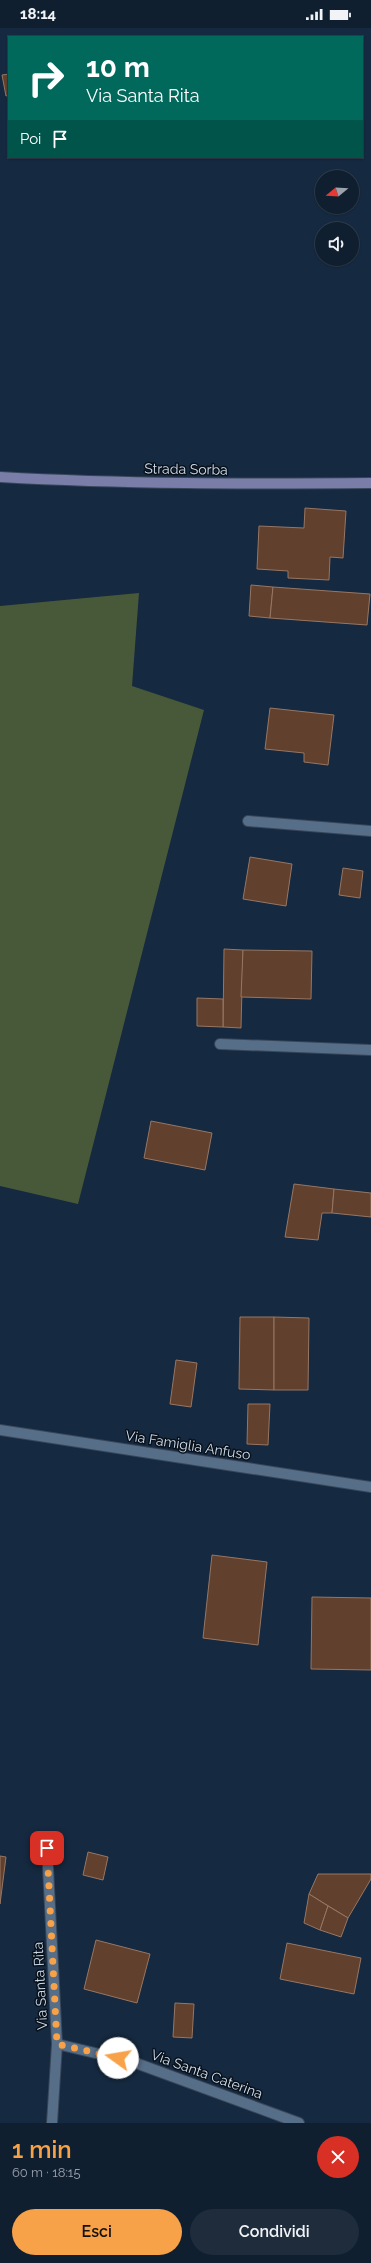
<!DOCTYPE html>
<html lang="it">
<head>
<meta charset="utf-8">
<style>
  :root { --surface:#101f30; --page:#1e2c3c; --text:#f1f3f6; --muted:#9ca2ab; --line:#303d4c; --accent:#f7a248 }
  body { margin:0; font-family:Raleway,sans-serif; background:var(--page); color:var(--text); height:100vh; display:flex; flex-direction:column; font-size:15px; white-space:nowrap }
  * { box-sizing:border-box; margin:0 }
  p { font-size:13px; color:var(--muted) }
  .icon { flex:none; width:22px; height:22px; fill:none; stroke:currentColor; stroke-width:2; stroke-linecap:round; stroke-linejoin:round }
  .map { position:relative; height:2095px; overflow:hidden }
  .sheet { display:flex; flex-direction:column; background:var(--surface); flex:1 }
  .sheet>* { flex:none }
  .guide { position:absolute; left:8px; top:8px; width:355px; height:122px; border-radius:0px; box-shadow:0 1px 3px #0004,0 0 0 1px var(--line); background:#00695c; color:#fff; overflow:hidden }
  .needle { width:26px; rotate:252deg }
  .tools { position:absolute; left:315px; top:142px; display:grid; gap:8px }
  .tools a { display:grid; place-items:center; width:44px; height:44px; border-radius:50%; background:var(--surface); box-shadow:0 1px 3px #0004,0 0 0 1px var(--line); font-size:20px }
  .pin { position:absolute; display:grid; place-items:center; width:34px; height:34px; color:#fff; margin:-17px; border-radius:8px; box-shadow:0 2px 6px #0006 }
  .me { position:absolute; width:44px; margin:-22px; rotate:283deg; stroke-linejoin:round; filter:drop-shadow(0 0 3px #0008) }
  .turn { display:flex; align-items:center; gap:14px; height:84px; padding:0 12px; font-size:18px }
  .turn .icon { width:52px; height:52px; stroke-width:2.5 }
  .turn b { display:block; font-size:28px; line-height:34px }
  .then { display:flex; align-items:center; height:38px; padding:0 12px; background:#0003; gap:8px; font-size:15px }
  .round { display:grid; place-items:center; flex:none; width:42px; height:42px; border-radius:21px; background:var(--page) }
  .head { display:flex; align-items:center; justify-content:space-between; height:68px; padding:0 12px }
  h1 { font-size:24px; font-weight:600; line-height:30px; color:var(--accent) }
  .button { display:flex; gap:8px; margin-top:auto; padding:8px 12px }
  .button a { flex:1; height:46px; border-radius:24px; background:var(--accent); color:#111; font-size:16px; font-weight:600; line-height:46px; text-align:center }
  .button a+a { background:var(--page); color:var(--text) }
  .status { display:flex; justify-content:space-between; align-items:center; height:28px; padding:0 20px; background:var(--surface); direction:ltr }
  .status svg { height:11px; fill:currentColor }
  .map>svg:first-child { display:block }
</style>
</head>
<body>
<div class="status"><b>18:14</b><svg viewBox="0 0 49 12"><path d="M0 12V9h3v3zM5 12V6h3v6zM10 12V3h3v9zM15 12V0h3v12zM26 1h20v11H26zM47 4h2v5h-2z"/></svg></div>
<div class="map">
<svg width="371" height="2095" viewBox="0 0 371 2095">
  <rect width="100%" height="100%" fill="#152940"/>
  <!-- forest -->
  <polygon fill="#48593a" points="139,565 132,658 204,682 78,1176 0,1158 0,578"/>
  <!-- building -->
  <g fill="#61412e" stroke="#977663">
    <polygon points="9,46 9,67 6,68 2,47"/>
    <polygon points="305,480 346,483 343,530 330,529 329,552 288,550 288,543 257,541 259,498 304,500"/>
    <polygon points="251,557 273,559 270,590 249,588"/>
    <polygon points="273,559 370,566 367,597 270,590"/>
    <polygon points="270,680 334,687 328,737 304,734 304,725 265,721"/>
    <polygon points="250,829 292,836 286,878 243,871"/>
    <polygon points="343,840 363,843 360,870 339,867"/>
    <polygon points="224,921 243,922 241,1000 223,999"/>
    <polygon points="243,922 312,923 311,971 241,969"/>
    <polygon points="197,970 223,971 223,999 197,998"/>
    <polygon points="151,1093 212,1105 205,1142 144,1130"/>
    <polygon points="294,1156 334,1161 332,1185 322,1185 318,1212 285,1209"/>
    <polygon points="334,1161 371,1165 371,1189 332,1185"/>
    <polygon points="240,1289 274,1289 274,1362 239,1361"/>
    <polygon points="274,1289 309,1290 308,1362 274,1362"/>
    <polygon points="176,1332 197,1335 191,1379 170,1376"/>
    <polygon points="248,1376 270,1376 268,1417 247,1416"/>
    <polygon points="212,1527 267,1534 258,1617 203,1610"/>
    <polygon points="312,1569 371,1570 371,1642 311,1641"/>
    <polygon points="88,1824 108,1829 103,1852 83,1847"/>
    <polygon points="0,1828 6,1829 0,1876"/>
    <polygon points="318,1846 371,1846 371,1851 348,1890 309,1866"/>
    <polygon points="309,1866 328,1878 320,1902 304,1895"/>
    <polygon points="328,1878 348,1890 341,1909 320,1902"/>
    <polygon points="96,1912 150,1926 137,1975 84,1961"/>
    <polygon points="287,1915 361,1930 354,1966 280,1951"/>
    <polygon points="175,1975 194,1976 192,2010 173,2009"/>
  </g>
  <g fill="none" stroke-linecap="round" stroke-linejoin="round">
    <defs>
      <g id="street">
        <polyline points="248,793 371,803"/>
        <polyline points="220,1016 371,1022"/>
        <polyline points="0,1402 371,1459"/>
        <polyline points="47,1820 57,2016 52,2095"/>
        <polyline points="57,2016 133,2034 299,2095"/>
      </g>
      <path id="secondary" d="M0 449C124 456 247 456 371 455"/>
    </defs>
    <!-- street casing -->
    <use href="#street" stroke="#374659" stroke-width="12"/>
    <!-- secondary casing -->
    <use href="#secondary" stroke="#374659" stroke-width="12"/>
    <!-- street -->
    <use href="#street" stroke="#576e88" stroke-width="10"/>
    <!-- secondary -->
    <use href="#secondary" stroke="#797da8" stroke-width="10"/>
  </g>
  <g fill="none" stroke-linecap="round" stroke-linejoin="round">
    <!-- route -->
    <polyline stroke="#f7a248" stroke-width="7" stroke-dasharray="0 12.6" points="47,1820 57,2016 118,2030"/>
  </g>
  <g text-anchor="middle" dominant-baseline="central" stroke-width="3" stroke-linejoin="round" paint-order="stroke">
    <!-- street labels -->
    <g font-size="14" fill="#d0ddec" stroke="#09111b">
      <text transform="translate(186 441) rotate(1)">Strada Sorba</text>
      <text transform="translate(188 1417) rotate(9)">Via Famiglia Anfuso</text>
      <text transform="translate(40 1958) rotate(-93)">Via Santa Rita</text>
      <text transform="translate(207 2046) rotate(20)">Via Santa Caterina</text>
    </g>
  </g>
</svg>
<div class="tools">
<a><svg class="needle" viewBox="-14 -14 28 28"><path d="M0-13l5 13h-10z" fill="#e53935"/><path d="M0 13l5-13h-10z" fill="#9ca2ab"/></svg></a>
<a><svg class="icon" aria-label="sound" viewBox="0 0 24 24"><path d="M4 9h4l5-4v14l-5-4H4zM17 9q2 3 0 6"/></svg></a>
</div>
<div class="pin" style="left:47px;top:1820px;background:#d93025"><svg class="icon" aria-label="arrive" viewBox="0 0 24 24"><path d="M6 21V4h12l-3 4 3 4H6"/></svg></div>
<svg class="me" style="left:118px;top:2030px" viewBox="-20 -20 40 40"><circle r="19" fill="#fff"/><path d="M0-13L10 11 0 6-10 11z" fill="#f7a248"/></svg>
<div class="guide">
<div class="turn"><svg class="icon" aria-label="right" viewBox="0 0 24 24"><path d="M7 20v-9h11M14 6l5 5-5 5"/></svg><div><b>10 m</b>Via Santa Rita</div></div>
<div class="then">Poi<svg class="icon" aria-label="arrive" viewBox="0 0 24 24"><path d="M6 21V4h12l-3 4 3 4H6"/></svg></div>
</div>
</div>
<section class="sheet">
<div class="head"><div><h1>1 min</h1><p>60 m · 18:15</p></div><a class="round" style="background:#d93025;color:#fff"><svg class="icon" aria-label="close" viewBox="0 0 24 24"><path d="M6 6l12 12M18 6L6 18"/></svg></a></div>
<div class="button"><a>Esci</a><a>Condividi</a></div>
</section>
</body>
</html>
